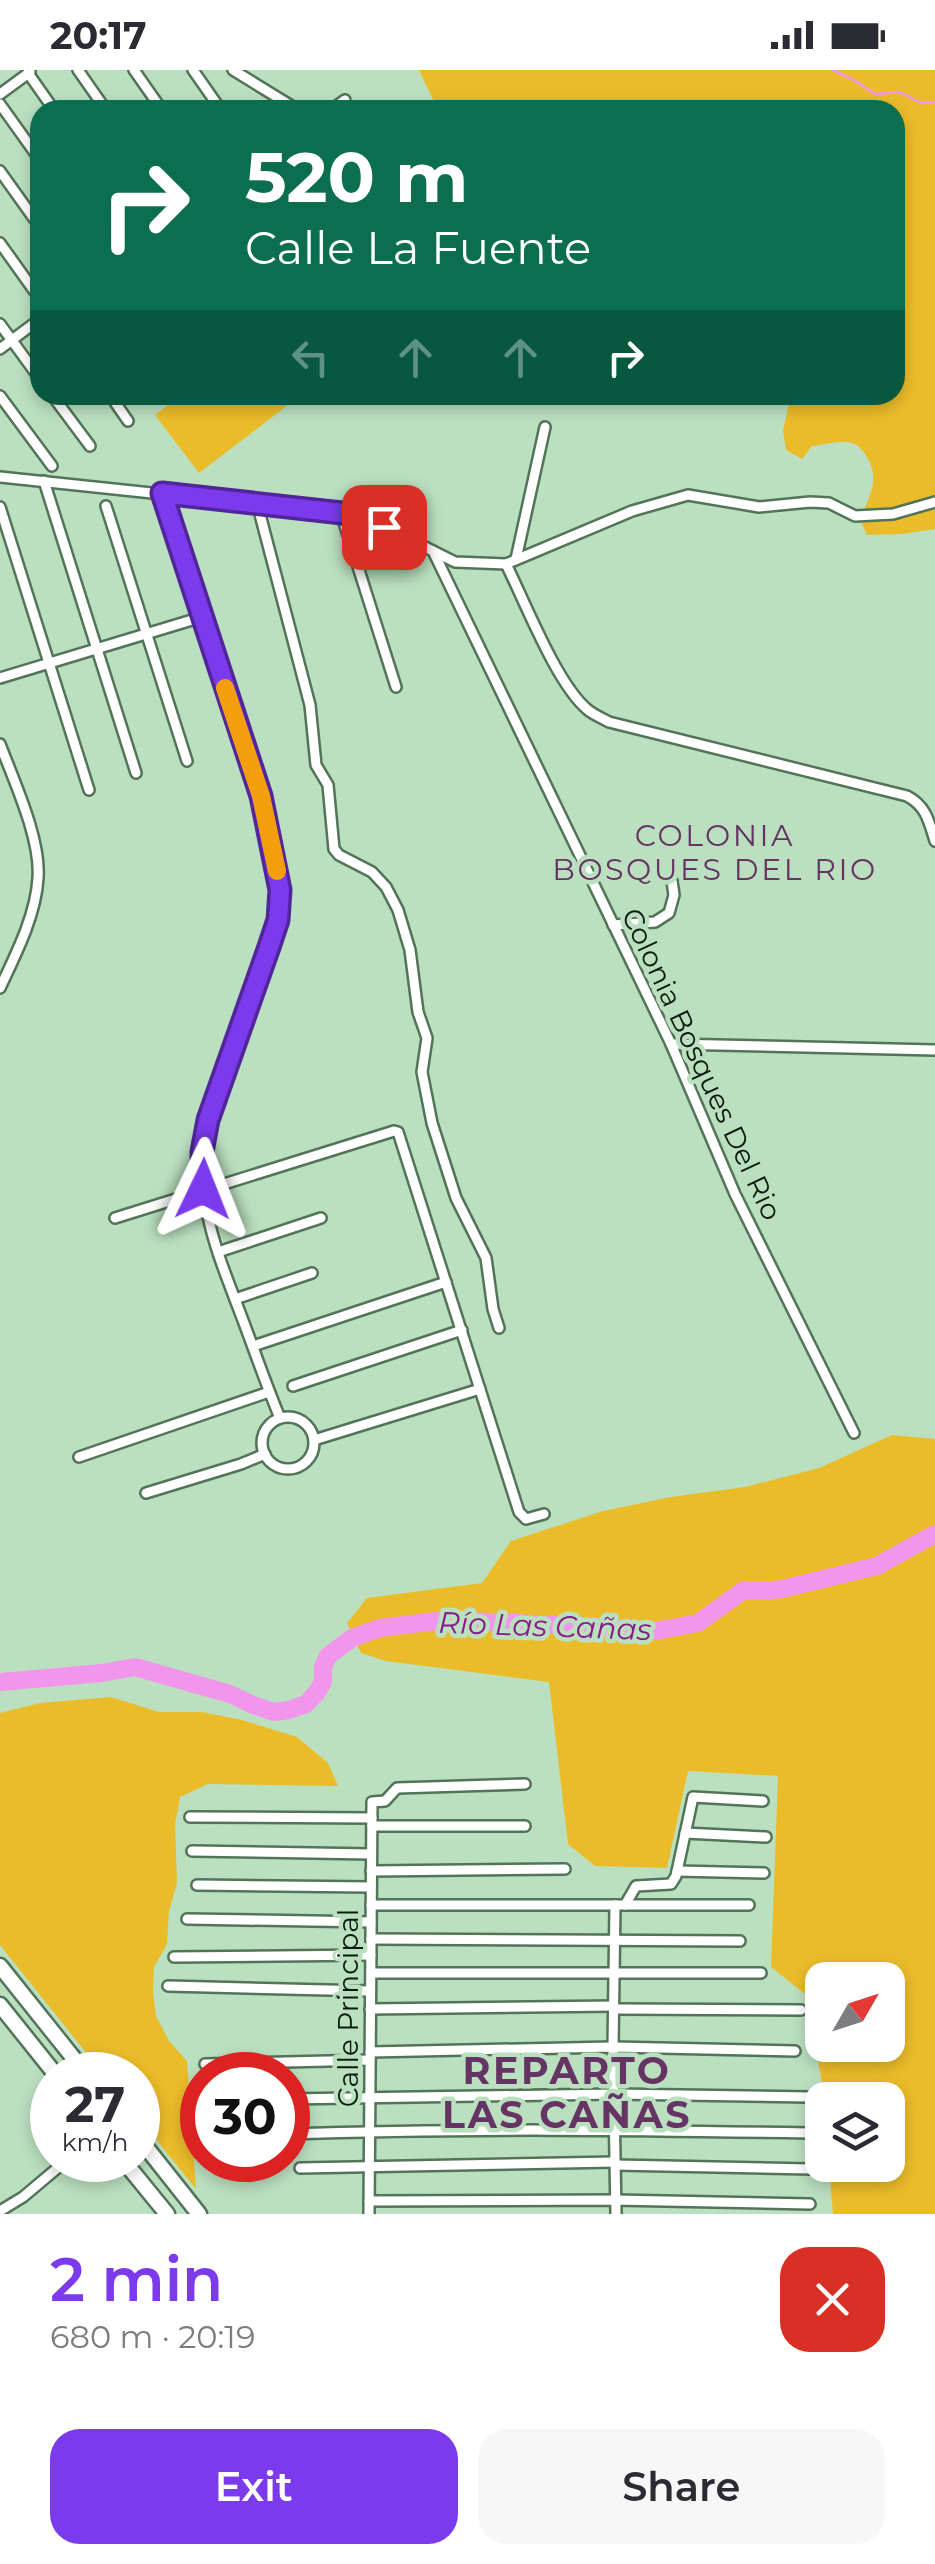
<!DOCTYPE html>
<html lang="en">
<head>
<meta charset="utf-8">
<style>
  :root { --surface:#fff; --page:#f7f7f7; --text:#2b2b33; --muted:#7c7c81; --accent:#7c3aed }
  body { margin:0; font-family:Montserrat,sans-serif; background:var(--page); color:var(--text); height:100vh; display:flex; flex-direction:column; font-size:38px; white-space:nowrap }
  * { box-sizing:border-box; margin:0 }
  p { font-size:32px; color:var(--muted) }
  .icon { flex:none; width:55px; height:55px; fill:none; stroke:currentColor; stroke-width:2; stroke-linecap:round; stroke-linejoin:round }
  .map { position:relative; height:2144px; overflow:hidden }
  .drawer { display:flex; flex-direction:column; background:var(--surface); flex:1 }
  .drawer>* { flex:none }
  .hud { position:absolute; left:30px; top:30px; width:875px; height:305px; border-radius:30px; box-shadow:0 5px 15px #0003; background:#0b6e4f; color:#fff; overflow:hidden }
  .needle { width:65px; rotate:51deg }
  .buttons { position:absolute; left:805px; top:1892px; display:grid; gap:20px }
  .buttons a { display:grid; place-items:center; width:100px; height:100px; border-radius:20px; background:var(--surface); box-shadow:0 5px 15px #0003; font-size:50px }
  .speed { position:absolute; left:30px; top:1982px; display:flex; gap:20px; font-size:50px; font-weight:700; text-align:center }
  .speed>* { display:grid; place-content:center; width:130px; height:130px; border-radius:50%; background:var(--surface); box-shadow:0 5px 15px #0003; line-height:1 }
  .speed small { font-size:25px; font-weight:400 }
  .speed .limit { border:15px solid #d22; background:#fff; color:#111 }
  .pin { position:absolute; display:grid; place-items:center; width:85px; height:85px; color:#fff; margin:-42px; border-radius:20px; box-shadow:0 5px 15px #0006 }
  .me { position:absolute; width:110px; margin:-55px; rotate:2deg; stroke-linejoin:round; filter:drop-shadow(0 0 8px #0008) }
  .turn { display:flex; align-items:center; gap:35px; height:210px; padding:0 50px; font-size:45px }
  .turn .icon { width:130px; height:130px; stroke-width:2.5 }
  .turn b { display:block; font-size:70px; line-height:85px }
  .lanes { display:flex; align-items:center; height:95px; padding:0 50px; background:#0003; justify-content:center; gap:50px; direction:ltr }
  .lanes .off { opacity:.35 }
  .round { display:grid; place-items:center; flex:none; width:105px; height:105px; border-radius:30px; background:var(--page) }
  .head { display:flex; align-items:center; justify-content:space-between; height:170px; padding:0 50px }
  h1 { font-size:60px; font-weight:600; line-height:75px; color:var(--accent) }
  .primary-button { display:flex; gap:20px; margin-top:auto; padding:20px 50px }
  .primary-button a { flex:1; height:115px; border-radius:30px; background:var(--accent); color:#fff; font-size:40px; font-weight:600; line-height:115px; text-align:center }
  .primary-button a+a { background:var(--page); color:var(--text) }
  .status { display:flex; justify-content:space-between; align-items:center; height:70px; padding:0 50px; background:var(--surface); direction:ltr }
  .status svg { height:28px; fill:currentColor }
  .map>svg:first-child { display:block }
</style>
</head>
<body>
<div class="status"><b>20:17</b><svg viewBox="0 0 49 12"><path d="M0 12V9h3v3zM5 12V6h3v6zM10 12V3h3v9zM15 12V0h3v12zM26 1h20v11H26zM47 4h2v5h-2z"/></svg></div>
<div class="map">
<svg width="935" height="2144" viewBox="0 0 935 2144">
  <rect width="100%" height="100%" fill="#bbe0c0"/>
  <!-- green -->
  <g fill="#ebbc2a" fill-rule="evenodd">
    <path d="M419 0H935V459L902 464 867 465 860 449C869 428 880 410 868 389 865 383 859 375 852 373 839 369 825 375 812 376L802 389 786 380 783 361 791 325H895V40H438Z"/>
    <polygon points="182,325 294,325 297,328 199,403 155,345"/>
    <path d="M892 1365 935 1369V2144H833L829 2095H888V2030H825L813 1963 815 1932 771 1897 778 1706 688 1701 667 1798 595 1796 568 1774 549 1612 386 1591 361 1583 347 1553 367 1528 482 1513 511 1471 603 1441 671 1427 745 1417 819 1398ZM822 1910H888V1975H822Z"/>
    <polygon points="111,1627 159,1642 202,1642 242,1650 297,1667 328,1693 338,1716 208,1714 180,1727 175,1755 177,1813 169,1841 167,1874 154,1897 153,1923 156,1946 169,1971 187,1991 196,2119 138,2047 138,2005 104,2005 0,1875 0,1643 40,1633"/>
  </g>
  <g fill="none" stroke-linecap="round" stroke-linejoin="round">
    <!-- stream -->
    <polyline stroke="#f295ed" stroke-width="2.5" points="833,0 854,10 875,24 900,22 921,33 935,32"/>
    <!-- river -->
    <polyline stroke="#f295ed" stroke-width="18" points="0,1612 102,1603 135,1597 230,1624 253,1635 274,1642 289,1640 306,1634 317,1622 323,1612 323,1597 328,1586 352,1568 380,1558 445,1550 605,1557 650,1562 698,1553 744,1520 762,1521 782,1519 877,1496 935,1464"/>
    <defs>
      <g id="minor">
        <polyline points="78,0 106,40"/>
        <polyline points="134,0 162,40"/>
        <polyline points="193,0 221,40"/>
        <polyline points="233,0 298,40"/>
        <polyline points="28,3 54,40"/>
        <polyline points="0,24 30,2"/>
        <polyline points="0,34 40,90"/>
        <polyline points="331,40 345,30"/>
        <polyline points="0,101 40,157"/>
        <polyline points="0,173 40,229"/>
        <polyline points="0,254 40,309"/>
        <polyline points="0,279 40,249"/>
        <polyline points="52,325 90,376"/>
        <polyline points="110,325 128,351"/>
        <polyline points="0,326 52,396"/>
        <polyline points="0,407 341,443 385,457 455,492 506,494 632,441 688,425 759,437 810,432 829,433 855,446 893,444 935,432"/>
        <polyline points="44,411 136,703"/>
        <path d="M162 423 261 726 280 820 278 850 208 1050C193 1133 216 1178 244 1253 256 1285 267 1317 280 1348"/>
        <polyline points="257,433 310,635 316,695 328,715 334,779 339,785 372,802 386,817 398,840 410,880 418,942 427,968 422,1002 432,1053 456,1128 486,1188 493,1239 499,1258"/>
        <polyline points="106,436 187,691"/>
        <polyline points="0,437 89,720"/>
        <polyline points="341,443 396,617"/>
        <polyline points="433,481 671,974 735,1124 854,1363"/>
        <polyline points="516,489 545,357"/>
        <path d="M506 494C525 532 557 615 588 640 594 645 602 648 609 652L907 726C926 736 929 751 935 771"/>
        <polyline points="0,608 202,547"/>
        <path d="M0 674C14 711 41 769 38 808 36 845 16 884 0 918"/>
        <polyline points="613,855 655,852 669,843 674,825 672,811"/>
        <polyline points="671,974 935,980"/>
        <polyline points="115,1148 394,1061 398,1062 519,1442 526,1449 544,1444"/>
        <polyline points="218,1182 321,1148"/>
        <polyline points="235,1229 312,1203"/>
        <polyline points="253,1276 446,1212"/>
        <polyline points="293,1316 462,1260"/>
        <circle cx="288" cy="1373" r="26"/>
        <polyline points="314,1370 480,1319"/>
        <polyline points="79,1387 269,1322"/>
        <polyline points="146,1423 241,1394 265,1384"/>
        <polyline points="190,1747 372,1748"/>
        <polyline points="372,1756 525,1756"/>
        <polyline points="685,1763 766,1767"/>
        <polyline points="192,1781 371,1784"/>
        <polyline points="371,1801 565,1799"/>
        <polyline points="677,1801 764,1803"/>
        <polyline points="197,1815 371,1817"/>
        <polyline points="371,1835 749,1835"/>
        <polyline points="615,1835 613,1977 616,2144"/>
        <polyline points="625,1835 636,1816 671,1814 676,1806 693,1727 763,1731"/>
        <polyline points="187,1849 371,1852"/>
        <polyline points="371,1869 740,1871"/>
        <polyline points="174,1887 371,1885"/>
        <polyline points="371,1903 761,1903"/>
        <polyline points="168,1916 370,1921"/>
        <polyline points="370,1939 614,1936"/>
        <polyline points="614,1939 801,1940"/>
        <polyline points="370,1982 613,1977 795,1981"/>
        <polyline points="205,1994 370,1990"/>
        <polyline points="288,2029 614,2024 809,2027"/>
        <path d="M288 2064C461 2058 635 2060 809 2063"/>
        <polyline points="615,2095 810,2099"/>
        <polyline points="300,2098 615,2092"/>
        <polyline points="369,2131 615,2130 810,2134"/>
        <polyline points="0,2141 23,2127 67,2090"/>
        <polyline points="369,2144 372,1732 385,1731 397,1718 525,1714"/>
      </g>
      <g id="highway">
        <polyline points="0,1896 87,2005"/>
        <polyline points="0,1935 56,2005"/>
        <polyline points="138,2067 199,2144"/>
        <polyline points="123,2090 167,2144"/>
      </g>
    </defs>
    <!-- minor casing -->
    <use href="#minor" stroke="#537458" stroke-width="14"/>
    <!-- highway casing -->
    <use href="#highway" stroke="#537458" stroke-width="19"/>
    <!-- minor -->
    <use href="#minor" stroke="#fff" stroke-width="9"/>
    <!-- highway -->
    <use href="#highway" stroke="#fff" stroke-width="14"/>
  </g>
  <g fill="none" stroke-linecap="round" stroke-linejoin="round">
    <defs>
      <polyline id="route" points="203,1119 202,1082 208,1050 269,877 278,850 280,820 261,726 162,423 342,443 384,457"/>
    </defs>
    <!-- route casing -->
    <use href="#route" stroke="#51269a" stroke-width="25"/>
    <!-- route -->
    <use href="#route" stroke="#7c3aed" stroke-width="18"/>
    <!-- slow -->
    <polyline stroke="#f59e0b" stroke-width="18" points="225,618 261,726 277,801"/>
  </g>
  <g text-anchor="middle" dominant-baseline="central" stroke-width="9" stroke-linejoin="round" paint-order="stroke">
    <!-- street labels -->
    <g font-size="28" fill="#0c1a0f" stroke="#bbe0c0">
      <text transform="translate(702 994) rotate(65)">Colonia Bosques Del Rio</text>
      <text transform="translate(348 1938) rotate(-90)">Calle Principal</text>
    </g>
    <!-- neighbourhood labels -->
    <g font-size="30" letter-spacing="2.5" fill="#663464" stroke="#bbe0c0">
      <text x="715" y="765">COLONIA<tspan x="715" dy="34">BOSQUES DEL RIO</tspan></text>
    </g>
    <!-- water labels -->
    <g font-size="30" font-style="italic" fill="#891a88" stroke="#bbe0c0">
      <text transform="translate(545 1556) rotate(2)">Río Las Cañas</text>
    </g>
    <!-- district labels -->
    <g font-size="38" font-weight="bold" letter-spacing="2.5" fill="#663464" stroke="#bbe0c0">
      <text x="567" y="2000">REPARTO<tspan x="567" dy="44">LAS CAÑAS</tspan></text>
    </g>
  </g>
</svg>
<div class="buttons">
<a><svg class="needle" viewBox="-14 -14 28 28"><path d="M0-13l5 13h-10z" fill="#e53935"/><path d="M0 13l5-13h-10z" fill="#7c7c81"/></svg></a>
<a><svg class="icon" aria-label="layers" viewBox="0 0 24 24"><path d="M12 4l9 5-9 5-9-5zM3 14l9 5 9-5"/></svg></a>
</div>
<div class="speed"><div>27<small>km/h</small></div><div class="limit">30</div></div>
<div class="pin" style="left:384px;top:457px;background:#d93025"><svg class="icon" aria-label="arrive" viewBox="0 0 24 24"><path d="M6 21V4h12l-3 4 3 4H6"/></svg></div>
<svg class="me" style="left:203px;top:1119px" viewBox="-20 -20 40 40"><path d="M0-17L14 15 0 8-14 15z" fill="#7c3aed" stroke="#fff" stroke-width="4"/></svg>
<div class="hud">
<div class="turn"><svg class="icon" aria-label="right" viewBox="0 0 24 24"><path d="M7 20v-9h11M14 6l5 5-5 5"/></svg><div><b>520 m</b>Calle La Fuente</div></div>
<div class="lanes"><svg class="icon off" aria-label="left" viewBox="0 0 24 24"><path d="M17 20v-9H6M10 6l-5 5 5 5"/></svg><svg class="icon off" aria-label="ahead" viewBox="0 0 24 24"><path d="M12 20V5M6 11l6-6 6 6"/></svg><svg class="icon off" aria-label="ahead" viewBox="0 0 24 24"><path d="M12 20V5M6 11l6-6 6 6"/></svg><svg class="icon" aria-label="right" viewBox="0 0 24 24"><path d="M7 20v-9h11M14 6l5 5-5 5"/></svg></div>
</div>
</div>
<section class="drawer">
<div class="head"><div><h1>2 min</h1><p>680 m · 20:19</p></div><a class="round" style="background:#d93025;color:#fff"><svg class="icon" aria-label="close" viewBox="0 0 24 24"><path d="M6 6l12 12M18 6L6 18"/></svg></a></div>
<div class="primary-button"><a>Exit</a><a>Share</a></div>
</section>
</body>
</html>
